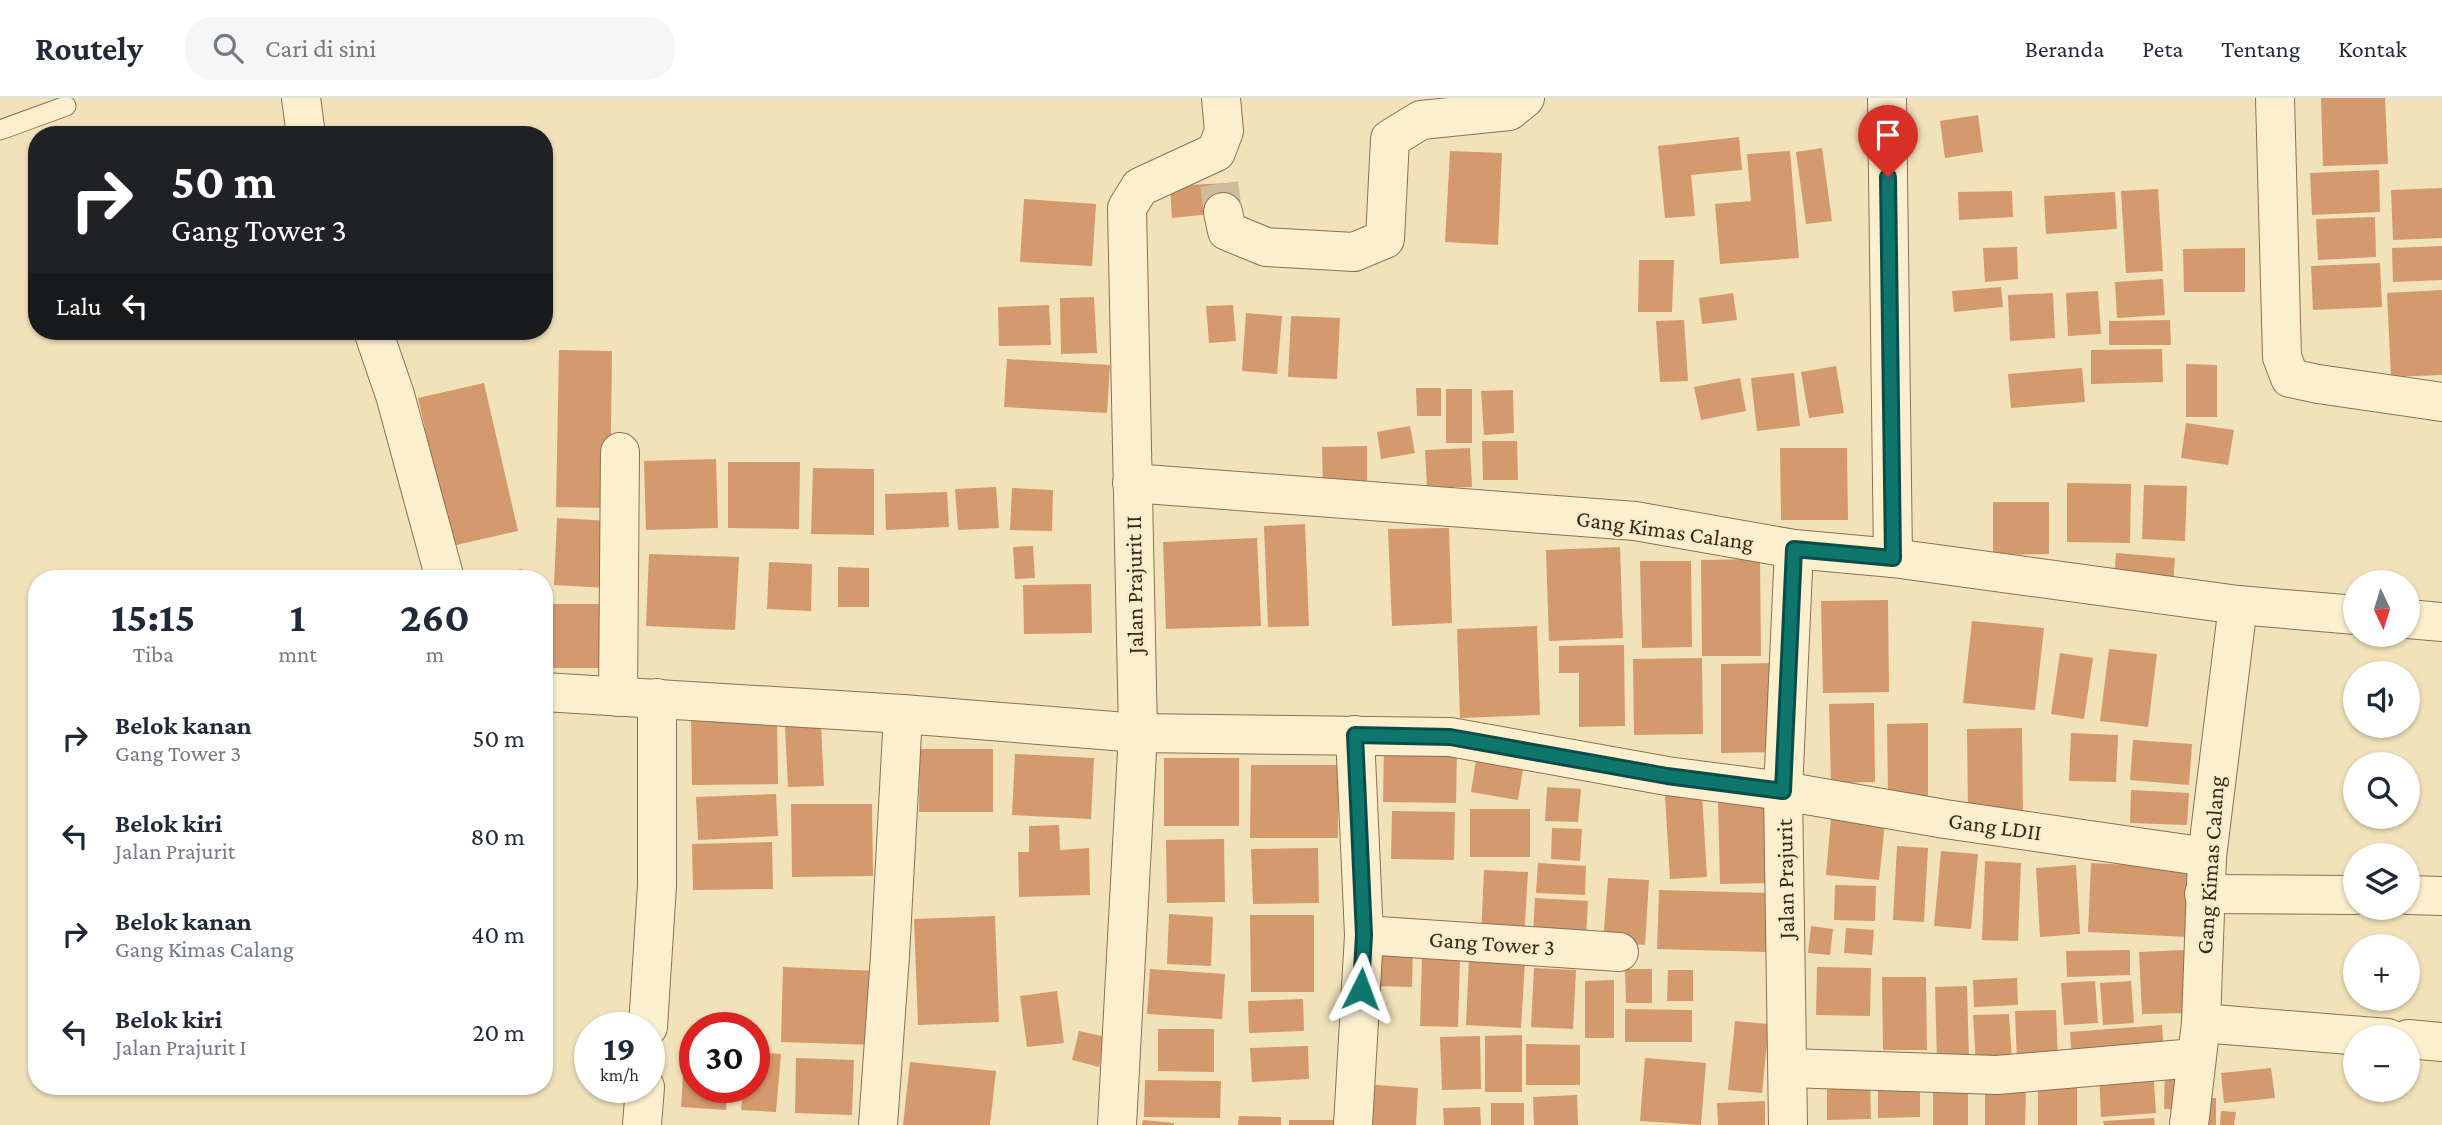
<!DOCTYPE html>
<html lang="id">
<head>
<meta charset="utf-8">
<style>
  :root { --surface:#fff; --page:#f6f6f7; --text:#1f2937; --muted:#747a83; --line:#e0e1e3 }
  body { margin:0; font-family:"Crimson Pro",serif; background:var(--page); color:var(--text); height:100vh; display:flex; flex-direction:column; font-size:26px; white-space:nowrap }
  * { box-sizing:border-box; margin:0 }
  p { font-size:23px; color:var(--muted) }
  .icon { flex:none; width:38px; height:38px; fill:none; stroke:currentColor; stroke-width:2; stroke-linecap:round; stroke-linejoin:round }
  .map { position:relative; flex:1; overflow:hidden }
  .drawer { position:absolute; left:28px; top:472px; width:525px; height:525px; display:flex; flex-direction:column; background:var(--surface); border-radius:28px; box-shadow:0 2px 5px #0004 }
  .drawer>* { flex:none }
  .guide { position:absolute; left:28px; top:28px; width:525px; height:214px; border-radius:28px; box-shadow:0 2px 5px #0004; background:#202124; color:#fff; overflow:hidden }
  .needle { width:46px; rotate:176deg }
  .controls { position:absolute; left:2343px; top:472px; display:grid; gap:14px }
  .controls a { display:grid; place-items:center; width:77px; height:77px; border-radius:50%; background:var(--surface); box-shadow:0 2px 5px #0004; font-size:35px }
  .speed { position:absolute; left:574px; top:914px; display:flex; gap:14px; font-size:35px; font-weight:700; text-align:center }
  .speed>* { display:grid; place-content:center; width:91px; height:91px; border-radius:50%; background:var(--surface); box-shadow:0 2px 5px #0004; line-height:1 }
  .speed small { font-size:18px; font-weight:400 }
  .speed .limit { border:10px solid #d22; background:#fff; color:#111 }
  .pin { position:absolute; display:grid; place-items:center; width:60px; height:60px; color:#fff; margin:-72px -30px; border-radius:50% 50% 50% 0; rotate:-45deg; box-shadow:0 0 7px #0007 }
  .pin .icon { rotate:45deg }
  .me { position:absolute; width:77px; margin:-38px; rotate:3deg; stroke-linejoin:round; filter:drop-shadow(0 0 5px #0008) }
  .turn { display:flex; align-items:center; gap:24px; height:147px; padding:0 28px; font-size:32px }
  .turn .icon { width:91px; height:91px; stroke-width:2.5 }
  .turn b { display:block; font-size:49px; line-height:60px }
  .then { display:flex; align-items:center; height:66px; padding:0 28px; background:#0003; gap:14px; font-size:26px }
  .eta { display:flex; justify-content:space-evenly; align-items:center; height:119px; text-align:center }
  .eta b { font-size:42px; font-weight:700; line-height:49px }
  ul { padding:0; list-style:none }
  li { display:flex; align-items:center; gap:21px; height:98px; padding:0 28px }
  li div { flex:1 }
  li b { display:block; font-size:26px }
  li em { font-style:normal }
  header { display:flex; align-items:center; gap:42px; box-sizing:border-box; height:98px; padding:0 35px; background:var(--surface); border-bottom:2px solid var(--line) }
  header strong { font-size:33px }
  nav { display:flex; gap:38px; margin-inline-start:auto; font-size:24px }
  .search { width:490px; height:63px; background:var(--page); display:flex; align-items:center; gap:18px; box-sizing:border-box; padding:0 24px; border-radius:28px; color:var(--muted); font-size:26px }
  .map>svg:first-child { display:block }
</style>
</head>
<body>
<header>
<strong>Routely</strong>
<div class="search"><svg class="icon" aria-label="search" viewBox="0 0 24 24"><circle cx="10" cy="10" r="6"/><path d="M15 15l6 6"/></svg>Cari di sini</div>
<nav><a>Beranda</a><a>Peta</a><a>Tentang</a><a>Kontak</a></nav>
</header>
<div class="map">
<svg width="2442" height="1027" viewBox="0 0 2442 1027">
  <rect width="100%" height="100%" fill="#f2e2ba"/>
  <!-- building -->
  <g fill="#d4996c">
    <polygon points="2321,0 2385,0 2388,66 2323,68"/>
    <polygon points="1978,17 1983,54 1945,60 1940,23"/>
    <polygon points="1739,39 1742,72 1691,77 1695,118 1665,120 1658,48"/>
    <polygon points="1822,50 1832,123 1806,126 1796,54"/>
    <polygon points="1450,53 1502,55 1498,147 1445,144"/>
    <polygon points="1790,53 1799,160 1720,166 1715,106 1751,103 1747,56"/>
    <polygon points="2379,72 2380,114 2312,117 2310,75"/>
    <polygon points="1227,85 1230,114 1172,120 1170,88"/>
    <polygon points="2442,90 2442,140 2393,142 2391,92"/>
    <polygon points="2158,91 2163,173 2126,175 2121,93"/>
    <polygon points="2012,93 2013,119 1959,122 1958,94"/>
    <polygon points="2115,94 2117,131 2046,136 2044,98"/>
    <polygon points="1024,101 1096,106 1092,168 1020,164"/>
    <polygon points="2375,119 2376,159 2318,162 2316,121"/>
    <polygon points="2442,148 2442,182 2393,184 2392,150"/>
    <polygon points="2017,149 2018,181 1985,184 1983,150"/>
    <polygon points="2245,150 2245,194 2184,194 2183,151"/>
    <polygon points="1639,162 1674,162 1672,214 1638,214"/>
    <polygon points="2380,165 2382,209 2313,212 2311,168"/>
    <polygon points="2163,181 2165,217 2117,220 2115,184"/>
    <polygon points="2001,189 2003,209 1954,214 1952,193"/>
    <polygon points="2442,192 2442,277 2391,279 2387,195"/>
    <polygon points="2098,193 2101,236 2068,238 2066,195"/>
    <polygon points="1733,195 1737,222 1702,226 1699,200"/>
    <polygon points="2053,195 2055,240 2010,243 2008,197"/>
    <polygon points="1094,199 1097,255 1061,256 1060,200"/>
    <polygon points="1049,207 1051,247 999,248 998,209"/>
    <polygon points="1233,207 1236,243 1209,245 1206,208"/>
    <polygon points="1246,215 1282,218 1277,276 1242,273"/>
    <polygon points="1291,218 1340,220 1337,281 1288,279"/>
    <polygon points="1684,222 1688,283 1660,284 1656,223"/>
    <polygon points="2170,222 2171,247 2109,247 2109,223"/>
    <polygon points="2162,251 2163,284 2091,286 2091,252"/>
    <polygon points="559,252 612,253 610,410 556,409"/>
    <polygon points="1007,261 1110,267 1107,315 1004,309"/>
    <polygon points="2186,266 2217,267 2217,319 2186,319"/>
    <polygon points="1836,268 1844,315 1809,320 1801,274"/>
    <polygon points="2082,270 2085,304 2011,310 2008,276"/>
    <polygon points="1794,275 1800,328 1757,333 1751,280"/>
    <polygon points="1740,280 1746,313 1701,322 1694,289"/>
    <polygon points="484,285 518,433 452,448 418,300"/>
    <polygon points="1416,290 1441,290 1441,318 1417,318"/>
    <rect x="1446" y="291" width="26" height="54"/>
    <polygon points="1513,292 1514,335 1484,337 1481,293"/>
    <polygon points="2186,325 2234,332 2228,367 2181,360"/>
    <polygon points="1410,328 1415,355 1381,361 1377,334"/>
    <polygon points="1482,343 1517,343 1518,382 1483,382"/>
    <polygon points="1367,348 1367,389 1323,389 1322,349"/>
    <polygon points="1470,350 1472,389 1427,390 1425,352"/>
    <polygon points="1780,350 1847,350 1848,422 1781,422"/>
    <polygon points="716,361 718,430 646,432 644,363"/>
    <polygon points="728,364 800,364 799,431 728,430"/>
    <polygon points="813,370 874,371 874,437 811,436"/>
    <polygon points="2067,385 2131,386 2130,445 2067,444"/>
    <polygon points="2144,387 2187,388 2185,443 2142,441"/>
    <polygon points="996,389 999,430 958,432 955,391"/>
    <polygon points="1012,390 1053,392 1052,433 1010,432"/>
    <polygon points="947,394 949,429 886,432 885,396"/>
    <polygon points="1993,404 2049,404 2049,456 1993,457"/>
    <polygon points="557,420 611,423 607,490 554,487"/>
    <polygon points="1305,426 1309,528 1268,529 1264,428"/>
    <polygon points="1449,430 1452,525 1392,528 1388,431"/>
    <polygon points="1257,440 1261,528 1166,531 1163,444"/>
    <polygon points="1033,448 1035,480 1015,481 1013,449"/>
    <polygon points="1620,449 1623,540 1549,543 1546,452"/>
    <polygon points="2116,455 2175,460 2173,488 2114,484"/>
    <polygon points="649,456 739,459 735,532 646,528"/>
    <polygon points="1760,461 1761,558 1702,558 1701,462"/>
    <polygon points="1640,463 1691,463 1692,549 1642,550"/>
    <polygon points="769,464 812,466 811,513 767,511"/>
    <polygon points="838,469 869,470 869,509 838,509"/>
    <polygon points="522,471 524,481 472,481 471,480"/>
    <polygon points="1091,486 1092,535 1024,536 1023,487"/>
    <polygon points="1888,502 1889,594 1823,595 1821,503"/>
    <polygon points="551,506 607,506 608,570 552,570"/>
    <polygon points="1972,523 2044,530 2035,612 1963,605"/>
    <polygon points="1537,528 1540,617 1460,620 1457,531"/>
    <polygon points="1624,547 1625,628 1579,629 1579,575 1559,575 1559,548"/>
    <polygon points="2109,551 2157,556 2148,629 2100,623"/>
    <polygon points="2060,555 2093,560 2084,621 2051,616"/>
    <polygon points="1702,560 1703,636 1634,637 1633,561"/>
    <polygon points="1776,565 1777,654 1721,655 1721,566"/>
    <polygon points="1874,605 1875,684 1831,685 1829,606"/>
    <polygon points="777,620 778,686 692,687 691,621"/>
    <polygon points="1928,625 1928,698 1888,698 1887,626"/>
    <polygon points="821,626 824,688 788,689 785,628"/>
    <polygon points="2022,630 2023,715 1968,715 1967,631"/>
    <polygon points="2071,635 2118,637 2116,684 2069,683"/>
    <polygon points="2133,642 2192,646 2189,687 2130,682"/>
    <polygon points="1384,649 1457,650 1456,705 1383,704"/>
    <polygon points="920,651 993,651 993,714 919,714"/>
    <polygon points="1015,656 1094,660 1091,721 1012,717"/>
    <rect x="1164" y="660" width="75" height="68"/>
    <polygon points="1476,662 1523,671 1518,702 1471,694"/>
    <polygon points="1251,667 1338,667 1338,740 1250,740"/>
    <polygon points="1547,689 1581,691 1578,724 1545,723"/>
    <polygon points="2131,692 2189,695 2187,727 2130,725"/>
    <polygon points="776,696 778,738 698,742 696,699"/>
    <polygon points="1702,696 1707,779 1670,781 1665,698"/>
    <polygon points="1768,702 1770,785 1720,786 1718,703"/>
    <polygon points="791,706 872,706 873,778 792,779"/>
    <rect x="1470" y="711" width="60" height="48"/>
    <polygon points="1392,713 1455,714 1454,762 1391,761"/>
    <polygon points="1831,720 1885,725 1879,782 1826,777"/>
    <polygon points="1059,727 1060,752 1089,750 1090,797 1019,799 1018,754 1029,754 1029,728"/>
    <polygon points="1552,730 1582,731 1580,763 1551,761"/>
    <polygon points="1224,741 1225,804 1167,805 1166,742"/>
    <polygon points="772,744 773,791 693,792 692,746"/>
    <polygon points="1897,748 1928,750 1924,824 1893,822"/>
    <polygon points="1318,750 1319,805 1253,806 1251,751"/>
    <polygon points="1941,753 1978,756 1971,831 1934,828"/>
    <polygon points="1985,763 2021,765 2018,843 1982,842"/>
    <polygon points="1538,765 1586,768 1585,797 1536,795"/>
    <polygon points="2091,765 2191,770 2188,839 2088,834"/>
    <polygon points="2076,767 2080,836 2040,839 2036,770"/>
    <polygon points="1484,772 1528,774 1524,841 1481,839"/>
    <polygon points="1608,780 1649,782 1645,847 1603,844"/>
    <polygon points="1835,787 1876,788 1875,823 1834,822"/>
    <polygon points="1659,792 1768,795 1766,854 1657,851"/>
    <polygon points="1535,800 1588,803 1586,840 1533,837"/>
    <polygon points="1169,816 1213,819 1211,868 1167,866"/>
    <polygon points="1250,817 1314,817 1314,894 1251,894"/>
    <polygon points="995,818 999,924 918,927 914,821"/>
    <polygon points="1811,828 1833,831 1830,857 1808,855"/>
    <polygon points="1846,830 1874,832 1872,857 1844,855"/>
    <polygon points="1376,852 1413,853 1412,889 1374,888"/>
    <polygon points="2130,852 2130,877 2067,879 2066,853"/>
    <polygon points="2184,852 2187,915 2142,916 2139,854"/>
    <polygon points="1422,859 1460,860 1458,929 1420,928"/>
    <polygon points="1469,860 1525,863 1521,930 1466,927"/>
    <polygon points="783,869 878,873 875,947 781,944"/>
    <polygon points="1817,869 1871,870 1870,918 1816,917"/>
    <polygon points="1534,870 1576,872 1573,931 1531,929"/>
    <polygon points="1150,871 1225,876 1222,921 1147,916"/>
    <polygon points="1625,871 1652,871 1652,905 1626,905"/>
    <polygon points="1668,872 1693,872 1693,903 1667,903"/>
    <polygon points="1882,879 1926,879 1927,952 1883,952"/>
    <polygon points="2017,880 2018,907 1974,909 1973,882"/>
    <polygon points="1614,882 1614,940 1585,940 1585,883"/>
    <polygon points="2095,883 2098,925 2064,927 2061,885"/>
    <polygon points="2131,883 2134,925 2103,927 2100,885"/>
    <polygon points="1967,888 1969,962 1937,963 1935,889"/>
    <polygon points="1057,893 1064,945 1027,949 1020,898"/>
    <polygon points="1303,901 1304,933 1249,935 1248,903"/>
    <polygon points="1625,911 1692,912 1692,944 1625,944"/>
    <polygon points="2056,912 2058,963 2017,964 2015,913"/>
    <polygon points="2009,916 2012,964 1976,966 1973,917"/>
    <polygon points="1735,923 1769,926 1762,995 1728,992"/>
    <polygon points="2162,927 2164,956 2072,963 2070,934"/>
    <polygon points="1158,931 1214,931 1214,974 1158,973"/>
    <polygon points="1079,933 1106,939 1099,969 1072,962"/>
    <polygon points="1522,937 1522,994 1485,994 1485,938"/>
    <polygon points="1480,938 1481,991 1442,992 1440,939"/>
    <polygon points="1526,946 1580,947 1580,987 1526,987"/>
    <polygon points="685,947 695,948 695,989 728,989 726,1012 681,1009"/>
    <polygon points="1308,948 1309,981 1252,984 1250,950"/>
    <polygon points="754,954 781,956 776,1014 741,1012 743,989 754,989"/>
    <polygon points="796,960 854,962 852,1017 795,1015"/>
    <polygon points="1645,960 1706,965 1701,1027 1640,1023"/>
    <polygon points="910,964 996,973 990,1027 903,1027"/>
    <polygon points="2165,969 2187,970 2186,1012 2164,1011"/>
    <polygon points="2153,970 2156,1015 2101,1019 2099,973"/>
    <polygon points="2271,970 2275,1000 2224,1005 2221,975"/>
    <polygon points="1145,982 1221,983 1220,1020 1144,1019"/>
    <polygon points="1878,984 1920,984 1920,1019 1878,1020"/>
    <polygon points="1870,985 1871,1021 1827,1022 1827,987"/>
    <polygon points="1363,986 1418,990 1416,1027 1361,1027"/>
    <polygon points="2077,987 2077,1027 2038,1027 2038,988"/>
    <polygon points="1985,991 2026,992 2025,1027 1985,1027"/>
    <rect x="1933" y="993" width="35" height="34"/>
    <polygon points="1577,997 1578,1027 1534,1027 1533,999"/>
    <polygon points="2202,1000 2216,1000 2216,1027 2203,1027"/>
    <polygon points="1765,1003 1765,1027 1718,1027 1717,1005"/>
    <rect x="1491" y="1005" width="33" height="22"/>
    <polygon points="1480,1009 1481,1027 1444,1027 1443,1010"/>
    <polygon points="2221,1013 2236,1014 2234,1027 2220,1027"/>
    <polygon points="1239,1018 1281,1019 1281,1027 1238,1027"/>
    <polygon points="2154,1020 2155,1027 2104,1027 2103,1023"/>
    <polygon points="1143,1022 1174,1025 1174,1027 1142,1027"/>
    <rect x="1289" y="1022" width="44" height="5"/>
  </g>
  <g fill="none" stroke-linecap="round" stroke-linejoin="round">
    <!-- street-tunnel -->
    <polyline stroke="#cdbd9a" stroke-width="38" stroke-dasharray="38 19" stroke-linecap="butt" points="1219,86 1223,114"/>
    <defs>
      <polyline id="lane" points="0,32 66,8"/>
      <g id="street">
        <polyline points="301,0 306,37"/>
        <polyline points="1887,0 1893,460"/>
        <polyline points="2275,0 2282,259 2290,280 2318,286 2442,304"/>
        <polyline points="1223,114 1227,133 1266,149 1354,154 1385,141 1390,41 1421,22 1509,13 1525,0"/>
        <polyline points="373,233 395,297 445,481"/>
        <polyline points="1132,385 1635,423 1794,451 1893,460 2238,507 2356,517"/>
        <polyline points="2408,521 2442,524"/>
        <polyline points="544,594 903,616 1138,635 1450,639 1667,678 1783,693 1945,721 2207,759"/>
        <polyline points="618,599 620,354"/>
        <polyline points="2204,796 2356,797"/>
        <polyline points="2408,797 2442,798"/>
        <polyline points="1364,837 1619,854"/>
        <polyline points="2201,925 2388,940"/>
        <polyline points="648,929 657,787 657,600"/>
        <polyline points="2408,941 2442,944"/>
        <polyline points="1789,970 1997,977 2195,960"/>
        <polyline points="642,1027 645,989"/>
        <polyline points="878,1027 890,858 903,616"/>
        <polyline points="1117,1027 1138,635 1127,110 1140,89 1216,54 1224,33 1221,0"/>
        <polyline points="1353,1027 1364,837 1355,637"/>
        <polyline points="1788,1027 1783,693 1794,451"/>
        <polyline points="2189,1027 2201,925 2207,759 2238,507"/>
      </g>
    </defs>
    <!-- lane casing -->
    <use href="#lane" stroke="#8b7153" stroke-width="21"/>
    <!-- street casing -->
    <use href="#street" stroke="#8b7153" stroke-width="40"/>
    <!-- lane -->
    <use href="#lane" stroke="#fcefce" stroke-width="19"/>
    <!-- street -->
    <use href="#street" stroke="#fcefce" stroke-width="38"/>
  </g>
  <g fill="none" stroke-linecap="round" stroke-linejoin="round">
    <defs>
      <polyline id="route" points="1361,891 1364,837 1355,637 1450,639 1667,678 1783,693 1794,451 1893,460 1888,79"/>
    </defs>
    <!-- route casing -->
    <use href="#route" stroke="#0a4d48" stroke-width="18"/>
    <!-- route -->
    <use href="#route" stroke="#0f766e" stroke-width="12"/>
  </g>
  <g text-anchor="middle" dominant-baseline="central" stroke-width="5" stroke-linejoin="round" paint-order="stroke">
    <!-- street labels -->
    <g font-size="23" fill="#38291a" stroke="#f9eccb">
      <text transform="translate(1665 432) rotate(8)">Gang Kimas Calang</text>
      <text transform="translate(1134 487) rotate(-91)">Jalan Prajurit II</text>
      <text transform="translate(1995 728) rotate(8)">Gang LDII</text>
      <text transform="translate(2210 767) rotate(-86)">Gang Kimas Calang</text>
      <text transform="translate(1785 781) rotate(-91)">Jalan Prajurit</text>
      <text transform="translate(1492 845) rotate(4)">Gang Tower 3</text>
    </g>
  </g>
</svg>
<div class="controls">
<a><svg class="needle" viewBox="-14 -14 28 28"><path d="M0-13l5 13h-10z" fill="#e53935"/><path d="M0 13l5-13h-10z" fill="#747a83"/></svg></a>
<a><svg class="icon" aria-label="sound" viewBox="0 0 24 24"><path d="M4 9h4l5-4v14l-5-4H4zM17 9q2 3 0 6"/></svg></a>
<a><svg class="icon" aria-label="search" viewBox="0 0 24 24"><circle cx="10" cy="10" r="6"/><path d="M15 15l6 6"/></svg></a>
<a><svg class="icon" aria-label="layers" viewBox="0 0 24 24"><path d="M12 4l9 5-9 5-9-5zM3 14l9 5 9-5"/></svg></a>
<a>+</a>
<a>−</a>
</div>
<div class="speed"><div>19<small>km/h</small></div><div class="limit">30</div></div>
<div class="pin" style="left:1888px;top:79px;background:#d93025"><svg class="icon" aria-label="arrive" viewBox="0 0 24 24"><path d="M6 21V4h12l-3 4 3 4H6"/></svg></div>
<svg class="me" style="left:1361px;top:891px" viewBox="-20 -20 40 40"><path d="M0-17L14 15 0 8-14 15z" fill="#0f766e" stroke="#fff" stroke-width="4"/></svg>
<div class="guide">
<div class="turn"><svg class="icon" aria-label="right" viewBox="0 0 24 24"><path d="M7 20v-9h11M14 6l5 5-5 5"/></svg><div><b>50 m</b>Gang Tower 3</div></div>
<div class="then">Lalu<svg class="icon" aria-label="left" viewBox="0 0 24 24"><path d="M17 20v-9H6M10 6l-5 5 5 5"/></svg></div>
</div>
<section class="drawer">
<div class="eta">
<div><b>15:15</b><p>Tiba</p></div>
<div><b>1</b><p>mnt</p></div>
<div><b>260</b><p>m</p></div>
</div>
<ul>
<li><svg class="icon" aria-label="right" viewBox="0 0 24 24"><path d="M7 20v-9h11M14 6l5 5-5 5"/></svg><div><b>Belok kanan</b><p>Gang Tower 3</p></div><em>50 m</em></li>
<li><svg class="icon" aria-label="left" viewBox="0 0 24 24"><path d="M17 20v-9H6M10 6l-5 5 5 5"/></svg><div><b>Belok kiri</b><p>Jalan Prajurit</p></div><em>80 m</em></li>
<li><svg class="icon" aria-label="right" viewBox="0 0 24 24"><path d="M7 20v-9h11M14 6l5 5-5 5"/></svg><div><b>Belok kanan</b><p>Gang Kimas Calang</p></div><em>40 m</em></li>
<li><svg class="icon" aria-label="left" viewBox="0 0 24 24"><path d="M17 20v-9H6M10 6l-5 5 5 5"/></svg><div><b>Belok kiri</b><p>Jalan Prajurit I</p></div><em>20 m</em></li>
</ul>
</section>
</div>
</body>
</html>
